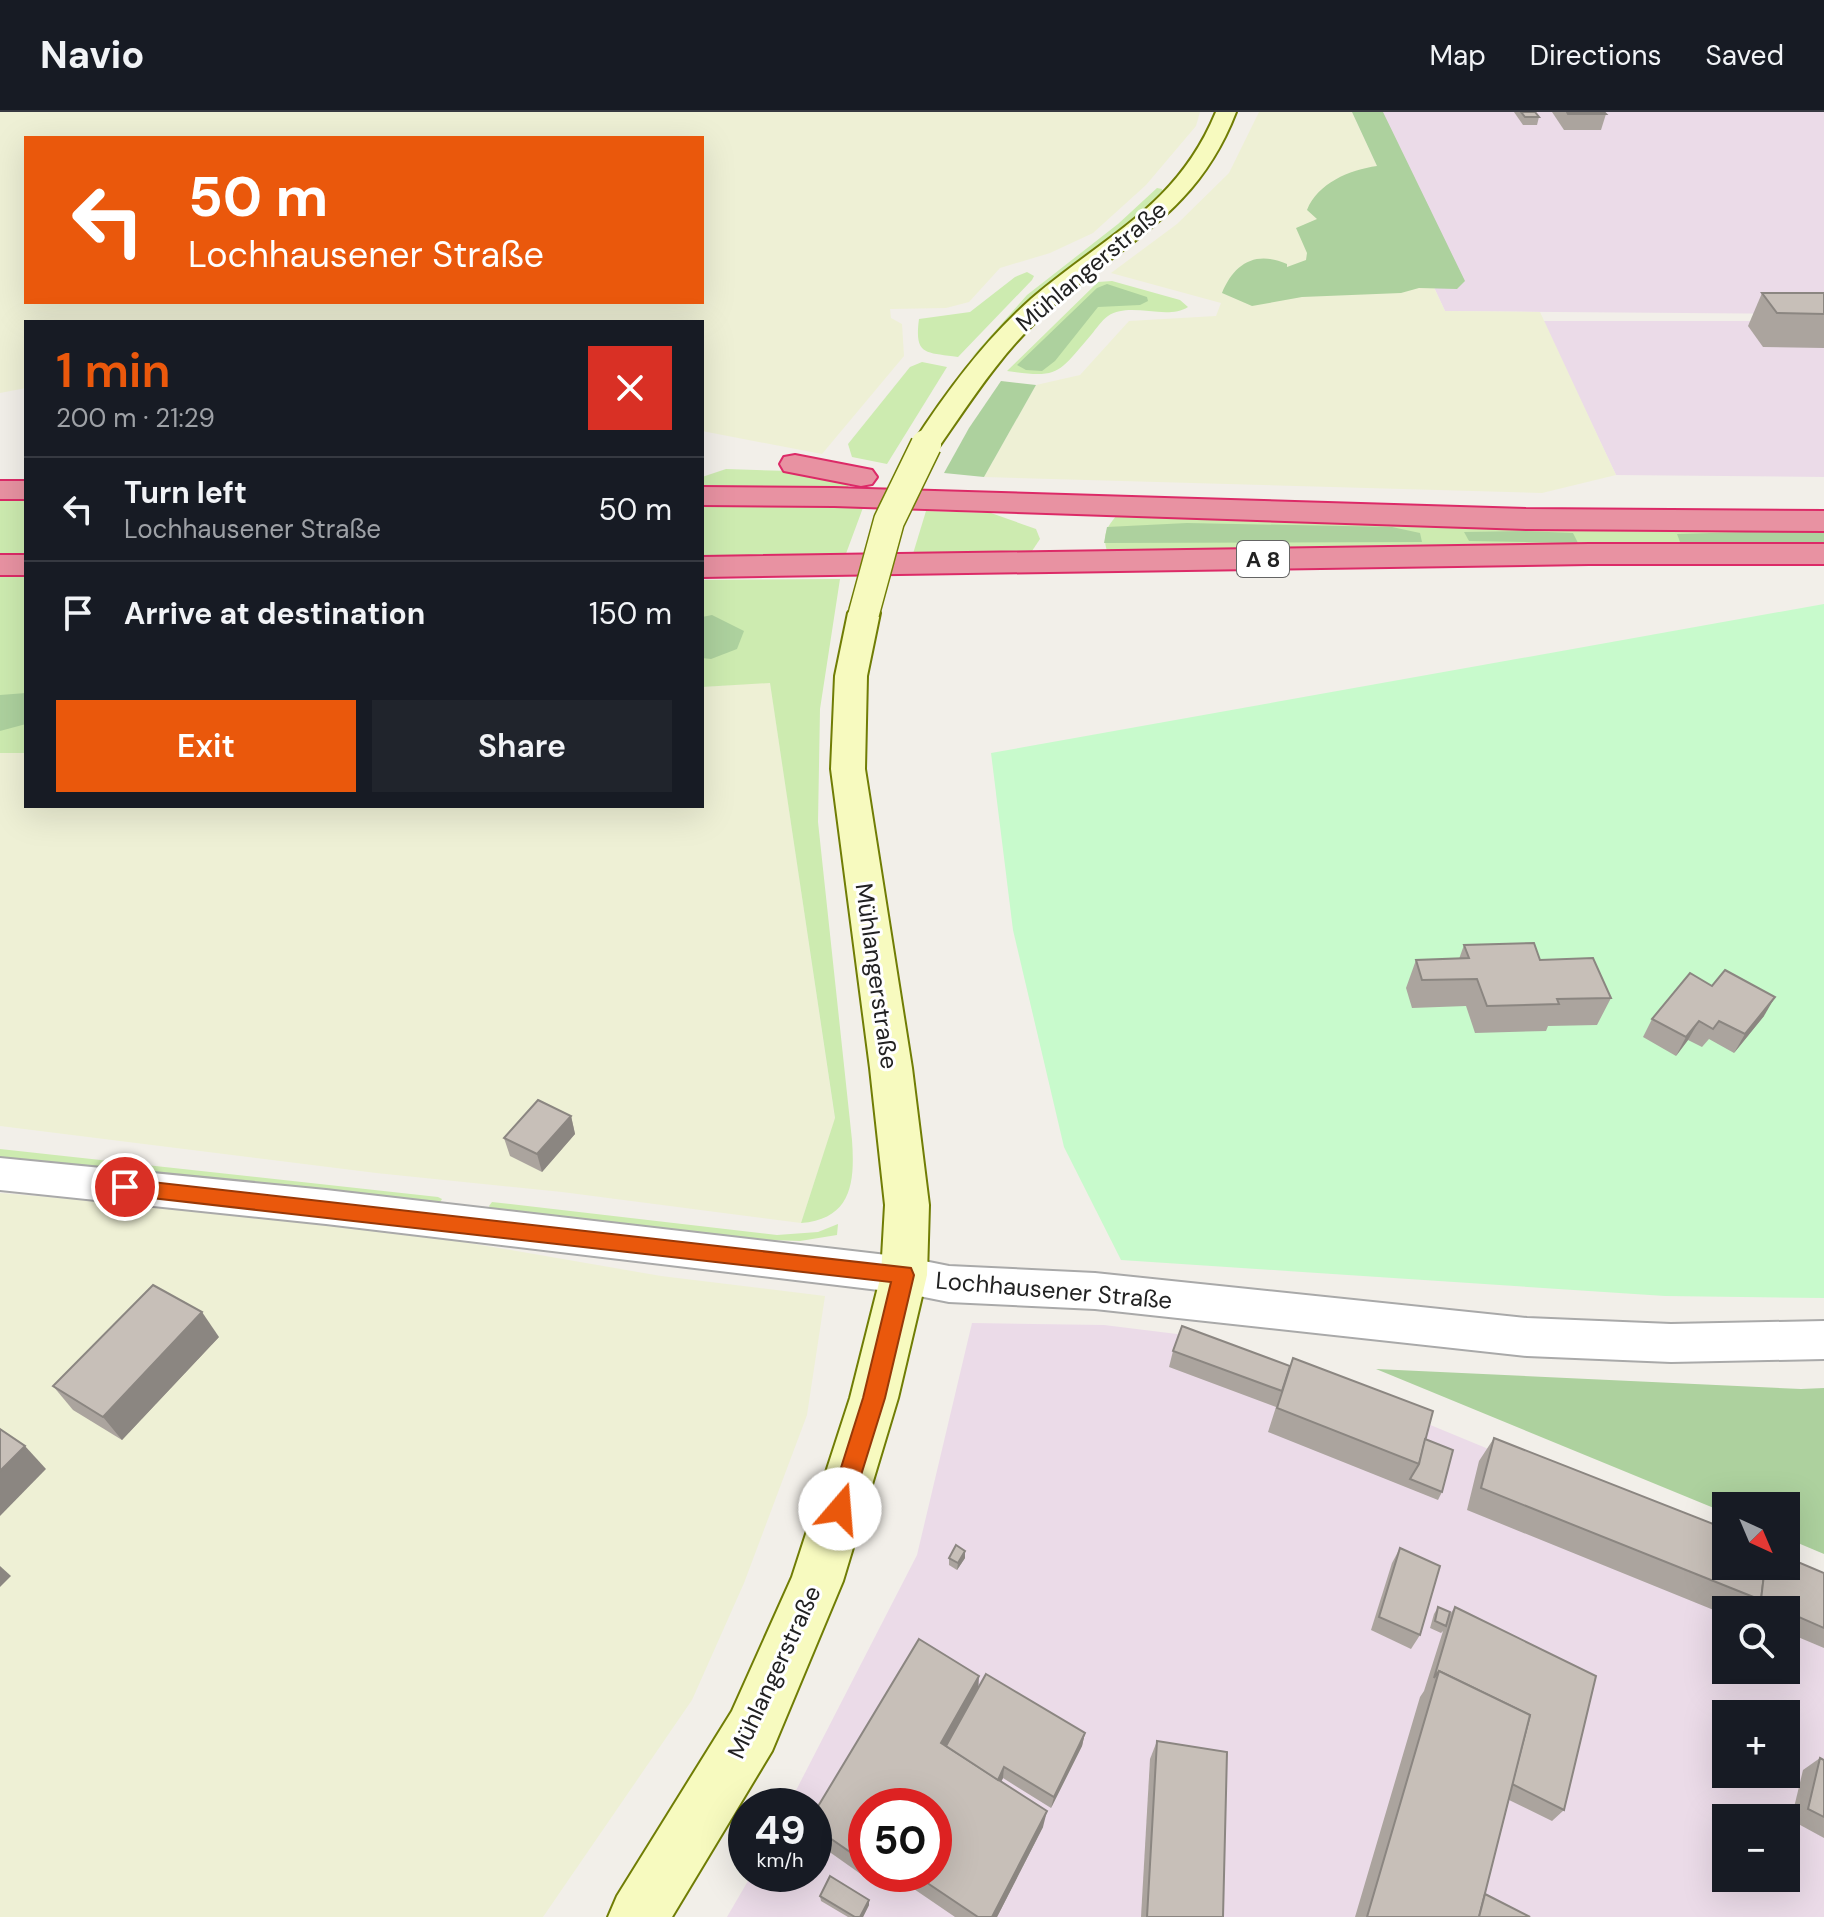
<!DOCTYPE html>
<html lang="en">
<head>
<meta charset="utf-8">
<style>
  :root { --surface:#171b24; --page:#20242c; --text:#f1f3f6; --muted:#9ea1a6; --line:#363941; --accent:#ea580c }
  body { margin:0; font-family:"DM Sans",sans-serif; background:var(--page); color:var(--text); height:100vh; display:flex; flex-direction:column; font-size:30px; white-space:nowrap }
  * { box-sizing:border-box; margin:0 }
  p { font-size:26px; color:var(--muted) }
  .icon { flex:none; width:44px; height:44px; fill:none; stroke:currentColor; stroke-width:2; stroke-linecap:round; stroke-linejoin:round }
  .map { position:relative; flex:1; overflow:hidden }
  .sheet { position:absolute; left:24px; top:208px; width:680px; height:488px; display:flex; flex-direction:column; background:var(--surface); border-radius:0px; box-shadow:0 8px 32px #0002 }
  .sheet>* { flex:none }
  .banner { position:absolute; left:24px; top:24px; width:680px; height:168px; border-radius:0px; box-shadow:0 8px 32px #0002; background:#ea580c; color:#fff; overflow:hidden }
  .needle { width:52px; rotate:136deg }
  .controls { position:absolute; left:1712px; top:1380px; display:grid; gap:16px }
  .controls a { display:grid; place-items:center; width:88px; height:88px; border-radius:0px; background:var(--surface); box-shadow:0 8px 32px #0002; font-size:40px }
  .speed { position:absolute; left:728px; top:1676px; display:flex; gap:16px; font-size:40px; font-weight:700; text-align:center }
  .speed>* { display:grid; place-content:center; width:104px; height:104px; border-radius:50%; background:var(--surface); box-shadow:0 8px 32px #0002; line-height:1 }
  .speed small { font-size:20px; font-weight:400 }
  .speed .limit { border:12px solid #d22; background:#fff; color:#111 }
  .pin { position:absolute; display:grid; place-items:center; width:68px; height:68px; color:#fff; margin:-34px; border:4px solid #fff; border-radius:50%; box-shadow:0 2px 8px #0007 }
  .me { position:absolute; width:88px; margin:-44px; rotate:18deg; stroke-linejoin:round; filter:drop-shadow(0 0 6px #0008) }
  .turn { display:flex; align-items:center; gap:28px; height:168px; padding:0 32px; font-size:36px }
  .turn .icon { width:104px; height:104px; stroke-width:2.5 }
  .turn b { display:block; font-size:56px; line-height:68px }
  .round { display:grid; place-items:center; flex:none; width:84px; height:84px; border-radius:0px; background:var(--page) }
  .head { display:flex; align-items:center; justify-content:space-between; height:136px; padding:0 32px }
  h1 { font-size:48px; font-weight:600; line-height:60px; color:var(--accent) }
  .primary-button { display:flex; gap:16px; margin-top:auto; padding:16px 32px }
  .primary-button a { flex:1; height:92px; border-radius:0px; background:var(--accent); color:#fff; font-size:32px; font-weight:600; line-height:92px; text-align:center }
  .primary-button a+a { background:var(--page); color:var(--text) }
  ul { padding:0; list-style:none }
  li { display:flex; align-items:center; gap:24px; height:104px; padding:0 32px; border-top:2px solid var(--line) }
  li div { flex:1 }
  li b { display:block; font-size:30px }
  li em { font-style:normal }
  header { display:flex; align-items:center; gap:48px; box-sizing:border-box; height:112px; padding:0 40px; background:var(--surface); border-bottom:2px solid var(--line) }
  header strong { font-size:38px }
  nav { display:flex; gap:44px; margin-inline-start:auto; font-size:28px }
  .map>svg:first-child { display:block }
</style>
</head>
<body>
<header>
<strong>Navio</strong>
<nav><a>Map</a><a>Directions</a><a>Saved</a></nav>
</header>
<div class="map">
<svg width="1824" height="1805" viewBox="0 0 1824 1805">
  <rect width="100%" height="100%" fill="#f2efe9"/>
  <!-- industrial -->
  <g fill="#ebdbe8" fill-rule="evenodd">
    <polygon points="1352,0 1824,0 1824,202 1445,199"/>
    <polygon points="1543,209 1824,209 1824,365 1616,363"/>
    <path d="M972 1211 1104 1213 1185 1223 1266 1245 1726 1435V1454L1824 1476V1805H727L752 1762H814V1694H788L917 1443ZM1726 1498H1786V1558H1726ZM1726 1602H1786V1662H1726ZM866 1694H934V1762H866ZM1726 1706H1786V1766H1726Z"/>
  </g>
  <!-- farmland -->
  <g fill="#eef0d5" fill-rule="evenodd">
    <path d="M0 0H1200L1196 14 1146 73 1093 121 1050 141 1000 156 969 190 946 196 890 197 891 206 902 212 904 244 822 342 702 319V210H26V276L0 281ZM702 26V190H26V26Z"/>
    <polygon points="1259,0 1352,0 1445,199 1540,200 1616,363 1542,381 984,365 1036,273 1080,263 1129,209 1216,204 1221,191 1111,161 1177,112 1229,61"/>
    <polygon points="770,570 835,1007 801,1111 562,1080 376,1061 0,1014 0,641 26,641 26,694 702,694 702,575"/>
    <polygon points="0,1081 348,1110 661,1164 825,1184 807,1303 744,1471 692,1588 543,1805 0,1805"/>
  </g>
  <!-- grass -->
  <g fill="#cdebb0">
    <polygon points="1157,76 1162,77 1163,83 1146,100 1019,200 971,246 1027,183 1118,112"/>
    <path d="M1027 160 1034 164 1032 168 958 245C926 240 914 244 919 207L970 200 1015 165Z"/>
    <path d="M1112 169 1180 188 1188 195C1166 209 1131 189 1108 204 1102 208 1096 217 1091 223 1058 261 1060 267 1007 259L1098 170Z"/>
    <polygon points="922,250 947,255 887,352 852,345 848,332 910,255"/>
    <polygon points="726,357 790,359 850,370 848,375 702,374 702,365"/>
    <rect x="0" y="386" width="26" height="58"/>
    <polygon points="702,393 864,393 844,447 733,448 729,443 702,443"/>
    <polygon points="926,399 991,401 1036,417 1040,427 1030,442 912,445"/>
    <path d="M1118 402 1824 416V435L1408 434 1107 439C1102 423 1107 414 1118 402Z"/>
    <rect x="0" y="465" width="26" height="176"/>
    <path d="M840 467 820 597 818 710 852 1028C855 1070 852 1107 801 1111L835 1006 770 571 702 575V468Z"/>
    <polygon points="0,1037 438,1085 442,1087 439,1092 0,1047"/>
    <polygon points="492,1090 777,1123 818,1120 838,1112 837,1123 800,1129 739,1127 493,1101 489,1094"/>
  </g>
  <!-- forest -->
  <g fill="#add19e">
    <path d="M1352 0H1383L1465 169 1457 177 1419 176 1401 181 1302 185 1252 194 1222 181C1234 152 1255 138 1287 152V155L1306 148 1307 141 1296 116 1317 107 1307 98C1318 71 1349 58 1377 54Z"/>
    <polygon points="1107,172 1147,185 1148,189 1140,193 1098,195 1055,249 1042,259 1026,258 1017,253 1097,176"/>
    <polygon points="1001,269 1036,273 984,365 944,361 969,316"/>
    <polygon points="1187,411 1392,415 1420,421 1422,430 1104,431 1107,415"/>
    <polygon points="1524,419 1573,421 1578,431 1469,429 1464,420"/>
    <polygon points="1781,419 1824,419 1824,432 1689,432 1680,430 1677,422"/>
    <polygon points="712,503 744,519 737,537 711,547 702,546 702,505"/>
    <polygon points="26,581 26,612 0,619 0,583"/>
    <polygon points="1376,1257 1801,1277 1824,1276 1824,1442 1786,1426 1786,1394 1726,1394 1726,1401"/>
  </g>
  <!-- park -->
  <polygon fill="#c8facc" points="1824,492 1824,1186 1665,1184 1121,1148 1064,1035 1013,818 991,641"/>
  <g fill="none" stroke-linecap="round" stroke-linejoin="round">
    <defs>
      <polygon id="tertiary" points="0,1046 326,1078 904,1145 949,1154 1095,1161 1527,1206 1671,1212 1824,1209 1824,1247 1671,1250 1527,1244 1095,1197 949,1190 904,1181 326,1112 0,1078"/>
      <g id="secondary">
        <path d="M1216 0H1236C1196 104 1122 130 1046 200 1001 241 970 290 936 339L926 341 916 339 912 333C946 280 984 229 1031 187 1104 124 1177 95 1216 0Z"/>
        <polygon points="864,492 875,494 880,501 867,564 865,657 912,956 929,1093 927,1163 898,1286 843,1469 772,1639 672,1805 608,1805 617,1784 732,1599 792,1465 850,1286 881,1163 885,1093 870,956 831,657 835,564 848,501 853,494"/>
      </g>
      <g id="motorway">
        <polygon points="795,343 872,358 877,365 872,372 861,374 784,359 780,352 784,345"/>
        <rect x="0" y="369" width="26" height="18"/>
        <polygon points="702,375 834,376 1526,397 1824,399 1824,419 1526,417 834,394 702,393"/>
        <polygon points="1589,432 1824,432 1824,452 1589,452 702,465 702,445"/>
        <rect x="0" y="443" width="26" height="20"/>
      </g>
    </defs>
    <!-- tertiary casing -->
    <use href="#tertiary" stroke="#a9a9a9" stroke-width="4"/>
    <!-- secondary casing -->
    <use href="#secondary" stroke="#707d05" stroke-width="4"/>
    <!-- motorway casing -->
    <use href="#motorway" stroke="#dc2a67" stroke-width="4"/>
    <!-- tertiary -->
    <use href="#tertiary" fill="#fff" fill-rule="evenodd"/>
    <!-- secondary -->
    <use href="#secondary" fill="#f7fabf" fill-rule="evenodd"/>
    <!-- motorway -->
    <use href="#motorway" fill="#e892a2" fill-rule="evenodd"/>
    <defs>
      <polyline id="secondary-bridge" points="864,501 889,409 926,333"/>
    </defs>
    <!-- secondary-bridge casing -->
    <use href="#secondary-bridge" stroke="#707d05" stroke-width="33" stroke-linecap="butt"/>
    <!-- secondary-bridge -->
    <use href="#secondary-bridge" stroke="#f7fabf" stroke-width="30"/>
  </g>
  <!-- wall -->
  <g fill="#aba49e">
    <polygon points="1514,0 1535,0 1539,5 1537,13 1523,13"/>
    <polygon points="1552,0 1604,0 1606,2 1601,18 1564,18"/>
    <polygon points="1762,181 1824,181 1824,236 1763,235 1748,214"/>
    <polygon points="1464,833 1540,848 1611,886 1597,913 1548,914 1546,919 1475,921 1466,894 1412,896 1406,876 1416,848 1459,847"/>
    <polygon points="1764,904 1734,941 1709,927 1702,935 1688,928 1676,944 1643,925 1652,907"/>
    <polygon points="571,1004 575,1022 542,1060 510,1044 504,1026"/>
    <polygon points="219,1225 122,1328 73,1298 53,1274"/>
    <polygon points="1173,1239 1425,1327 1442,1380 1438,1388 1268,1320 1276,1295 1169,1255"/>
    <polygon points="1494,1326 1726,1454 1824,1461 1824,1536 1786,1520 1786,1498 1726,1498 1726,1503 1467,1398 1479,1349"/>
    <polygon points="1400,1436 1420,1523 1411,1537 1371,1518 1392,1451"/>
    <polygon points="965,1439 965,1446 957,1458 949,1453 949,1446"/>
    <polygon points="1438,1495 1448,1505 1455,1495 1564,1698 1552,1709 1509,1688 1485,1782 1530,1805 1355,1805 1420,1585 1424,1579 1443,1519 1441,1521 1430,1516 1434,1502"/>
    <polygon points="978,1576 1085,1621 1082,1634 1051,1696 1003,1666 1001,1670 1043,1715 997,1805 955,1805 892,1762 934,1762 866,1694 866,1762 877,1762 872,1770 814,1729 814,1701"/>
    <polygon points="1157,1629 1223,1805 1141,1805 1150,1647"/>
    <polygon points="1820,1646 1824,1648 1824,1726 1791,1708 1803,1658"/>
    <polygon points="820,1784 869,1793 863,1805 848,1805 821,1789"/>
  </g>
  <!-- shaded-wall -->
  <g fill="#8b8681">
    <polygon points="1775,885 1764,904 1734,941 1745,922"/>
    <polygon points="1699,909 1688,928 1676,944 1686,925"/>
    <polygon points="571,1004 575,1022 542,1060 537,1042"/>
    <polygon points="202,1200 219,1225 122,1328 103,1305"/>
    <polygon points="25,1334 46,1357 0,1404 0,1359"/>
    <polygon points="965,1439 965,1446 957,1458 958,1451"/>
    <polygon points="0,1454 11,1464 0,1475"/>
    <polygon points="979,1564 978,1584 943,1644 941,1631"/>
    <polygon points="1085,1621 1082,1634 1051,1696 1054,1685"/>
    <polygon points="1004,1655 1003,1666 994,1684 996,1672"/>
    <polygon points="1047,1699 1043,1715 997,1805 992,1805"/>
    <polygon points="869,1788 869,1793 863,1805 860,1805"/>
  </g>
  <!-- building -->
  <g fill="#c7bfb8" stroke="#8b8681" stroke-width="2">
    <polygon points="1521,0 1535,0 1539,5 1525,5"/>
    <polygon points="1567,0 1604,0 1606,2 1568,2"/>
    <polygon points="1762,181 1824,181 1824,202 1777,201"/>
    <polygon points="1534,831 1540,848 1593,846 1611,886 1557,887 1559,892 1487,894 1477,867 1422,868 1416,848 1469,846 1464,833"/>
    <polygon points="1725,858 1775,885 1745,922 1719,909 1713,917 1699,909 1686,925 1652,907 1690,861 1712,874"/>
    <polygon points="538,988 571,1004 537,1042 504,1026"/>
    <polygon points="153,1173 202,1200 103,1305 53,1274"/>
    <polygon points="1182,1214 1290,1254 1282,1279 1173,1239"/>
    <polygon points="1293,1246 1433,1299 1419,1352 1277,1296"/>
    <polygon points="0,1317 25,1334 0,1359"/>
    <polygon points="1494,1326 1726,1417 1726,1454 1765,1454 1761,1488 1481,1376"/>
    <polygon points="1425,1327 1453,1338 1442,1380 1410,1367 1419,1352"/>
    <polygon points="956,1433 965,1439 958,1451 949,1446"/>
    <polygon points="1400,1436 1440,1454 1420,1523 1379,1505"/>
    <polygon points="1786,1445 1824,1461 1824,1516 1758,1487 1761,1488 1765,1454 1786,1454"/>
    <polygon points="1438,1495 1450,1500 1446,1514 1435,1509"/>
    <polygon points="1455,1495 1596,1564 1564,1698 1512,1672 1530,1603 1439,1559 1434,1566"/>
    <polygon points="919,1527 979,1564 941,1631 1047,1699 992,1805 978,1805 914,1762 934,1762 934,1694 866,1694 866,1751 814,1715 814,1701"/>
    <polygon points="1439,1559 1530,1603 1479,1805 1367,1805"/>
    <polygon points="986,1562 1085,1621 1054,1685 1004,1655 998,1668 946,1634"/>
    <polygon points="1157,1629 1227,1640 1223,1805 1147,1805"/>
    <polygon points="1820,1646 1824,1648 1824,1705 1808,1697"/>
    <polygon points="830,1764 869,1788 860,1805 855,1805 820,1784"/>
    <polygon points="1485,1782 1530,1805 1479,1805"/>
  </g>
  <!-- route -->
  <polygon fill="#ea580c" stroke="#983908" stroke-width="2" points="125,1067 911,1156 914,1163 885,1286 848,1405 840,1408 831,1405 828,1397 863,1286 891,1170 125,1083 118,1081 115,1075 118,1069"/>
  <g text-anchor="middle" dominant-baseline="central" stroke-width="6" stroke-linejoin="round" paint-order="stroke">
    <!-- shield labels -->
    <rect fill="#fff" stroke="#646464" stroke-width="2" x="1237" y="429" width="52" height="36" rx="6"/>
    <g font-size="22" font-weight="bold" fill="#222">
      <text x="1263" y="447">A 8</text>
    </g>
    <!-- street labels -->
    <g font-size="24" fill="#222" stroke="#fff">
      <text transform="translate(1091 154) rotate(-40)">Mühlangerstraße</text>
      <text transform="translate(877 864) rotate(82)">Mühlangerstraße</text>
      <text transform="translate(1054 1178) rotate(5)">Lochhausener Straße</text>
      <text transform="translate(774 1560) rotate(-65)">Mühlangerstraße</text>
    </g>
  </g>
</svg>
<div class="controls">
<a><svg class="needle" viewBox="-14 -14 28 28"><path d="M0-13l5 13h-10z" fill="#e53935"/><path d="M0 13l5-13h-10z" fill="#9ea1a6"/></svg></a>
<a><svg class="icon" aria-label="search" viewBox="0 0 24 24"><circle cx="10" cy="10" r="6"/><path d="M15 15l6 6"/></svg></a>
<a>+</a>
<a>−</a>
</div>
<div class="speed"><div>49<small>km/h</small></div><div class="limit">50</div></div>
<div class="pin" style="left:125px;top:1075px;background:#d93025"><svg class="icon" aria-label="arrive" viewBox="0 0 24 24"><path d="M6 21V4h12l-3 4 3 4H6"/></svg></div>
<svg class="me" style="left:840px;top:1397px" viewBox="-20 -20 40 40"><circle r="19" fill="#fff"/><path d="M0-13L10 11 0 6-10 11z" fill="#ea580c"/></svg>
<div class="banner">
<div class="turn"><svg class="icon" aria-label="left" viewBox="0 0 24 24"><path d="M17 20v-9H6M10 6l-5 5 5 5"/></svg><div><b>50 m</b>Lochhausener Straße</div></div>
</div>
<section class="sheet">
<div class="head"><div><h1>1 min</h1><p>200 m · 21:29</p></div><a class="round" style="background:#d93025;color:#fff"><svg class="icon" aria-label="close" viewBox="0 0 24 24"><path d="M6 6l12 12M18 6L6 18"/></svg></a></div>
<ul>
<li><svg class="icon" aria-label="left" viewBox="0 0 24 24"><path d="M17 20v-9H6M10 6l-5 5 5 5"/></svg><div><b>Turn left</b><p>Lochhausener Straße</p></div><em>50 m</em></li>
<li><svg class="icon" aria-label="arrive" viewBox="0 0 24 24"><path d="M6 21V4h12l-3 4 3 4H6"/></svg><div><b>Arrive at destination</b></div><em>150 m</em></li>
</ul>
<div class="primary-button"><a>Exit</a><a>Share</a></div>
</section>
</div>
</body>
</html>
